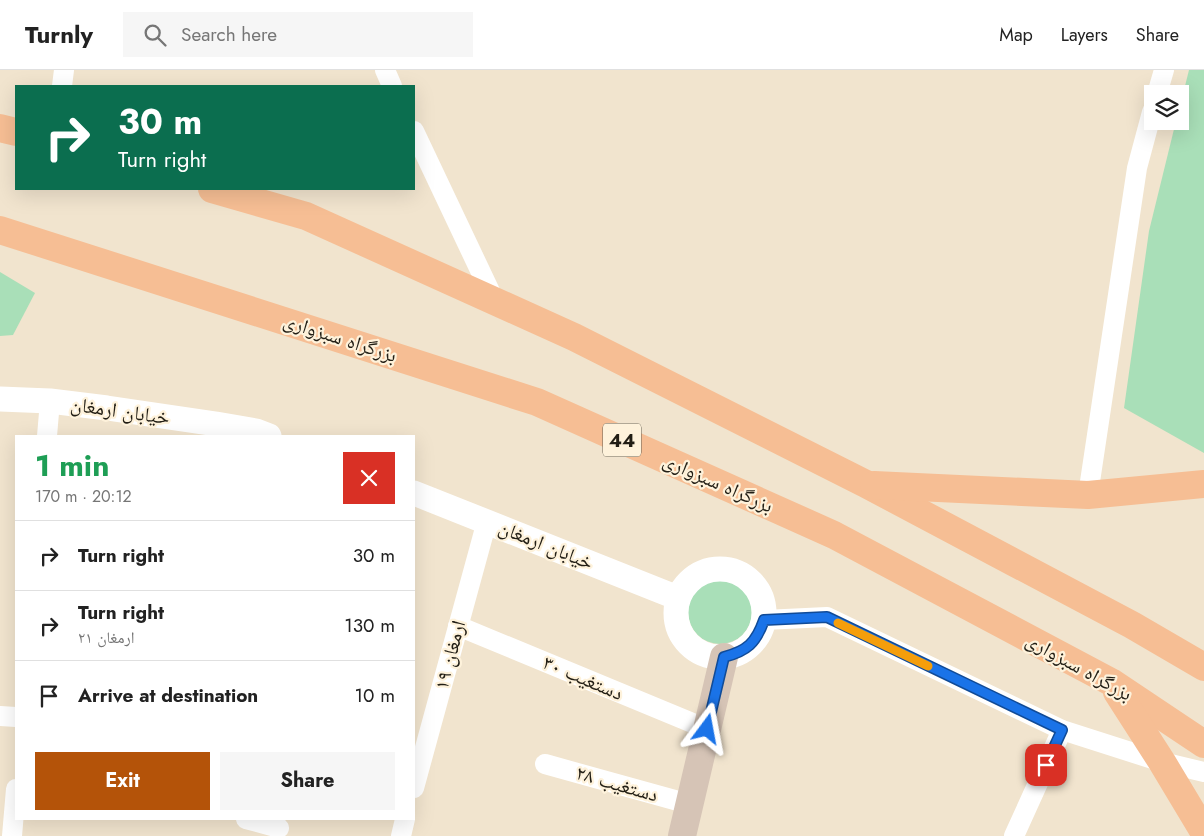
<!DOCTYPE html>
<html lang="en">
<head>
<meta charset="utf-8">
<style>
  :root { --surface:#fff; --page:#f6f6f6; --text:#222; --muted:#767676; --line:#e0e0e0; --accent:#b45309 }
  body { margin:0; font-family:Jost,"Noto Naskh Arabic",sans-serif; background:var(--page); color:var(--text); height:100vh; display:flex; flex-direction:column; font-size:19px; white-space:nowrap }
  * { box-sizing:border-box; margin:0 }
  p { font-size:16px; color:var(--muted) }
  .icon { flex:none; width:28px; height:28px; fill:none; stroke:currentColor; stroke-width:2; stroke-linecap:round; stroke-linejoin:round }
  .map { position:relative; flex:1; overflow:hidden }
  .panel { position:absolute; left:15px; top:365px; width:400px; height:385px; display:flex; flex-direction:column; background:var(--surface); border-radius:0px; box-shadow:0 5px 20px #0002 }
  .panel>* { flex:none }
  .hud { position:absolute; left:15px; top:15px; width:400px; height:105px; border-radius:0px; box-shadow:0 5px 20px #0002; background:#0b6e4f; color:#fff; overflow:hidden }
  .buttons { position:absolute; left:1144px; top:15px; display:grid; gap:10px }
  .buttons a { display:grid; place-items:center; width:45px; height:45px; border-radius:0px; background:var(--surface); box-shadow:0 5px 20px #0002; font-size:25px }
  .pin { position:absolute; display:grid; place-items:center; width:42px; height:42px; color:#fff; margin:-21px; border-radius:10px; box-shadow:0 2px 8px #0006 }
  .me { position:absolute; width:55px; margin:-28px; rotate:13deg; stroke-linejoin:round; filter:drop-shadow(0 0 4px #0008) }
  .turn { display:flex; align-items:center; gap:18px; height:105px; padding:0 20px; font-size:22px }
  .turn .icon { width:65px; height:65px; stroke-width:2.5 }
  .turn b { display:block; font-size:35px; line-height:42px }
  .round { display:grid; place-items:center; flex:none; width:52px; height:52px; border-radius:0px; background:var(--page) }
  .overview { display:flex; align-items:center; justify-content:space-between; height:85px; padding:0 20px }
  h1 { font-size:30px; font-weight:700; line-height:38px; color:#1e9e55 }
  .button { display:flex; gap:10px; margin-top:auto; padding:10px 20px }
  .button a { flex:1; height:58px; border-radius:0px; background:var(--accent); color:#fff; font-size:20px; font-weight:700; line-height:58px; text-align:center }
  .button a+a { background:var(--page); color:var(--text) }
  ul { padding:0; list-style:none }
  li { display:flex; align-items:center; gap:15px; height:70px; padding:0 20px; border-top:1px solid var(--line) }
  li div { flex:1 }
  li b { display:block; font-size:19px }
  li em { font-style:normal }
  header { display:flex; align-items:center; gap:30px; box-sizing:border-box; height:70px; padding:0 25px; background:var(--surface); border-bottom:1px solid var(--line) }
  header strong { font-size:24px }
  nav { display:flex; gap:28px; margin-inline-start:auto; font-size:18px }
  .search { width:350px; height:45px; background:var(--page); display:flex; align-items:center; gap:12px; box-sizing:border-box; padding:0 18px; border-radius:0px; color:var(--muted); font-size:19px }
  .map>svg:first-child { display:block }
</style>
</head>
<body>
<header>
<strong>Turnly</strong>
<div class="search"><svg class="icon" aria-label="search" viewBox="0 0 24 24"><circle cx="10" cy="10" r="6"/><path d="M15 15l6 6"/></svg>Search here</div>
<nav><a>Map</a><a>Layers</a><a>Share</a></nav>
</header>
<div class="map">
<svg width="1204" height="766" viewBox="0 0 1204 766">
  <rect width="100%" height="100%" fill="#f1e4ce"/>
  <!-- green -->
  <g fill="#a9dfb8">
    <polygon points="1189,0 1204,0 1204,383 1124,338 1149,161 1176,51 1180,51 1180,36"/>
    <polygon points="0,202 35,223 13,265 0,266"/>
    <circle cx="720" cy="542" r="32"/>
  </g>
  <g fill="none" stroke-linecap="round" stroke-linejoin="round">
    <!-- minor -->
    <g stroke="#fff" stroke-width="20">
      <polyline points="385,0 392,16"/>
      <polyline points="62,16 64,0"/>
      <polyline points="1157,24 1164,0"/>
      <polyline points="414,61 495,232"/>
      <polyline points="47,366 50,331"/>
      <polyline points="1088,425 1137,98 1152,42"/>
      <polyline points="764,550 827,547 1062,660 1162,692 1204,702"/>
      <polyline points="458,556 707,659"/>
      <polyline points="0,646 16,647"/>
      <polyline points="545,694 689,734"/>
      <polyline points="414,718 487,451"/>
      <polyline points="246,749 279,758"/>
      <polyline points="12,766 16,719"/>
      <polyline points="401,766 405,749"/>
      <polyline points="1014,766 1062,660"/>
    </g>
    <!-- tertiary -->
    <g stroke="#fff" stroke-width="25">
      <polyline points="0,329 50,331 107,338 216,354 256,361 269,366"/>
      <polyline points="414,423 678,528"/>
      <circle cx="720" cy="543" r="44"/>
    </g>
    <!-- secondary -->
    <polyline stroke="#d6c4b6" stroke-width="28" points="682,766 724,587"/>
    <!-- trunk -->
    <g stroke="#f6be94" stroke-width="28">
      <polyline points="0,58 16,62"/>
      <polyline points="212,119 306,146 574,267 866,414 1132,555 1204,597"/>
      <polyline points="0,160 537,332 834,465 1111,612 1204,674"/>
      <polyline points="874,415 1088,425 1204,414"/>
      <polyline points="1117,622 1162,692 1204,762"/>
    </g>
  </g>
  <g fill="none" stroke-linecap="round" stroke-linejoin="round">
    <defs>
      <path id="route" d="M707 659 724 587C747 581 756 573 764 550L827 547 1062 660 1046 695"/>
    </defs>
    <!-- route casing -->
    <use href="#route" stroke="#114b97" stroke-width="12"/>
    <!-- route -->
    <use href="#route" stroke="#1a73e8" stroke-width="9"/>
    <!-- slow -->
    <polyline stroke="#f59e0b" stroke-width="9" points="838,553 928,596"/>
  </g>
  <g text-anchor="middle" dominant-baseline="central" stroke-width="4.5" stroke-linejoin="round" paint-order="stroke">
    <!-- shield labels -->
    <rect fill="#fef2db" stroke="#645e50" stroke-width="1" x="603" y="353.5" width="38" height="33" rx="4"/>
    <g font-size="19" font-weight="bold" fill="#221e15">
      <text x="622" y="370">44</text>
    </g>
    <!-- street labels -->
    <g font-size="20" fill="#221e15" stroke="#fef2db">
      <text transform="translate(340 268) rotate(18)">بزرگراه سبزواری</text>
      <text transform="translate(120 341) rotate(8)">خیابان ارمغان</text>
      <text transform="translate(718 413) rotate(24)">بزرگراه سبزواری</text>
      <text transform="translate(546 475) rotate(22)">خیابان ارمغان</text>
      <text transform="translate(450 585) rotate(-75)">ارمغان ۱۹</text>
      <text transform="translate(1079 597) rotate(29)">بزرگراه سبزواری</text>
      <text transform="translate(583 608) rotate(23)">دستغیب ۳۰</text>
      <text transform="translate(617 714) rotate(16)">دستغیب ۲۸</text>
    </g>
  </g>
</svg>
<div class="buttons">
<a><svg class="icon" aria-label="layers" viewBox="0 0 24 24"><path d="M12 4l9 5-9 5-9-5zM3 14l9 5 9-5"/></svg></a>
</div>
<div class="pin" style="left:1046px;top:695px;background:#d93025"><svg class="icon" aria-label="arrive" viewBox="0 0 24 24"><path d="M6 21V4h12l-3 4 3 4H6"/></svg></div>
<svg class="me" style="left:707px;top:659px" viewBox="-20 -20 40 40"><path d="M0-17L14 15 0 8-14 15z" fill="#1a73e8" stroke="#fff" stroke-width="4"/></svg>
<div class="hud">
<div class="turn"><svg class="icon" aria-label="right" viewBox="0 0 24 24"><path d="M7 20v-9h11M14 6l5 5-5 5"/></svg><div><b>30 m</b>Turn right</div></div>
</div>
<section class="panel">
<div class="overview"><div><h1>1 min</h1><p>170 m · 20:12</p></div><a class="round" style="background:#d93025;color:#fff"><svg class="icon" aria-label="close" viewBox="0 0 24 24"><path d="M6 6l12 12M18 6L6 18"/></svg></a></div>
<ul>
<li><svg class="icon" aria-label="right" viewBox="0 0 24 24"><path d="M7 20v-9h11M14 6l5 5-5 5"/></svg><div><b>Turn right</b></div><em>30 m</em></li>
<li><svg class="icon" aria-label="right" viewBox="0 0 24 24"><path d="M7 20v-9h11M14 6l5 5-5 5"/></svg><div><b>Turn right</b><p>ارمغان ۲۱</p></div><em>130 m</em></li>
<li><svg class="icon" aria-label="arrive" viewBox="0 0 24 24"><path d="M6 21V4h12l-3 4 3 4H6"/></svg><div><b>Arrive at destination</b></div><em>10 m</em></li>
</ul>
<div class="button"><a>Exit</a><a>Share</a></div>
</section>
</div>
</body>
</html>
